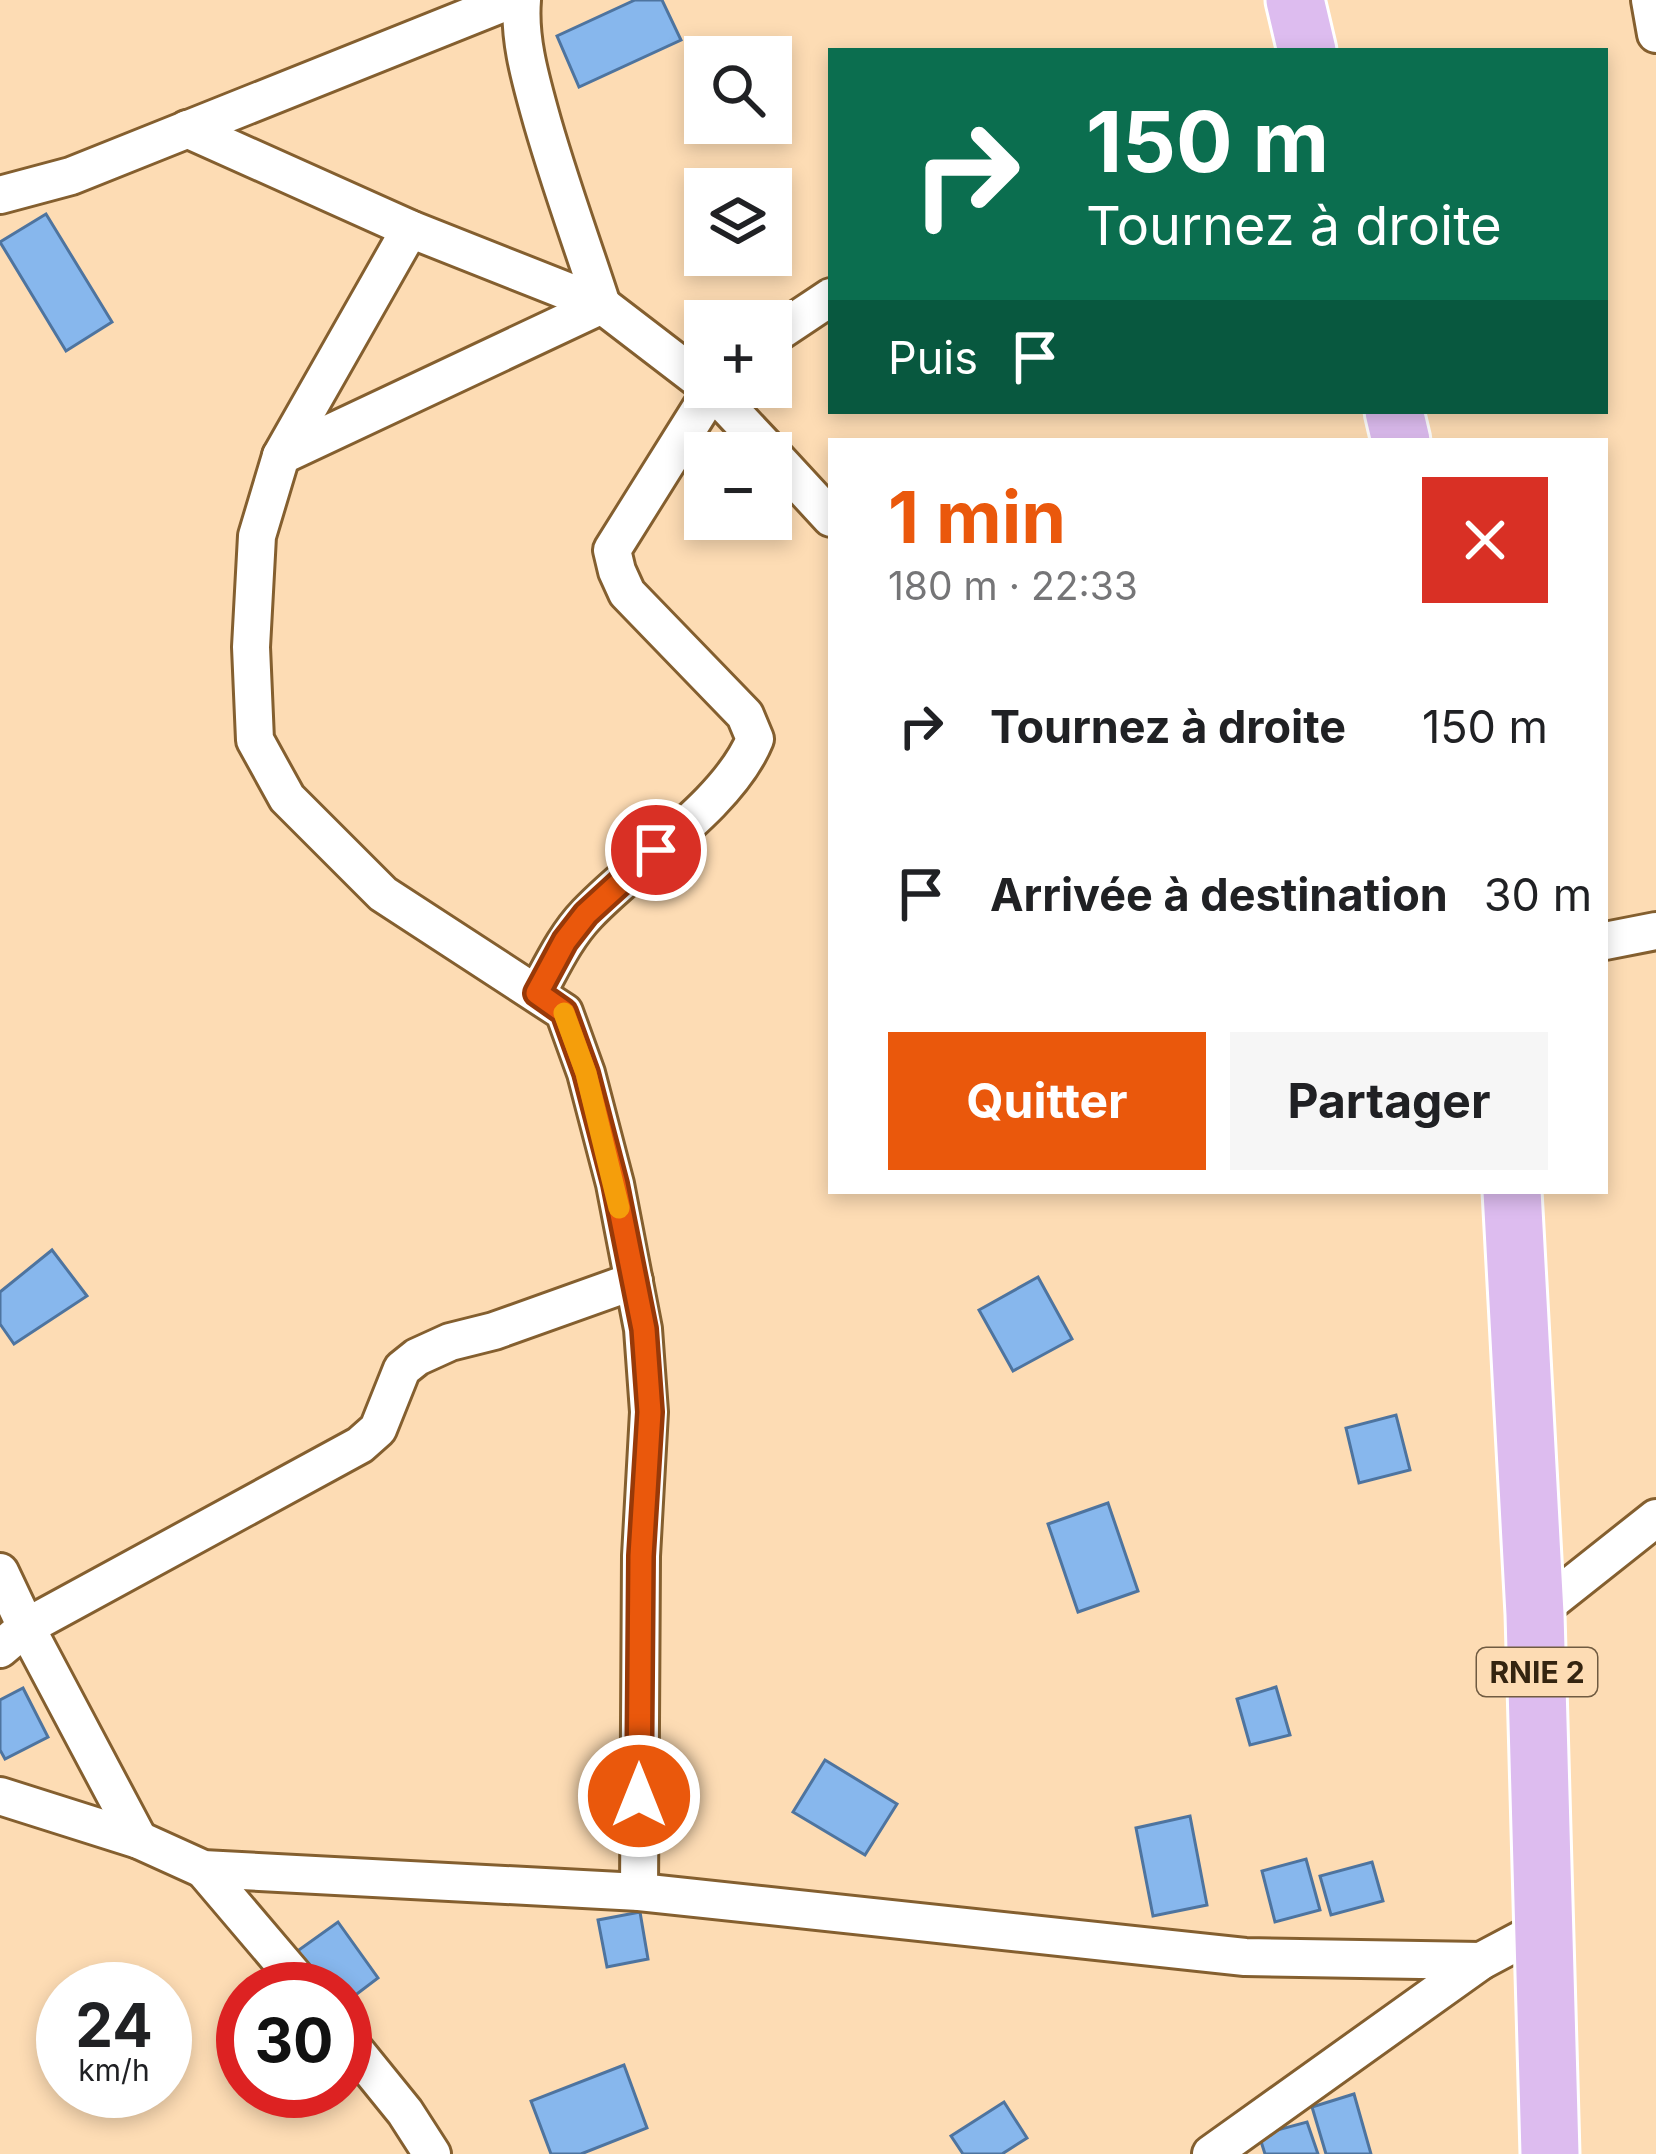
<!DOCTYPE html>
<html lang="fr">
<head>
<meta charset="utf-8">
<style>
  :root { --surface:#fff; --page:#f6f6f6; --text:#202124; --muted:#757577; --accent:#ea580c }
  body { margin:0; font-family:Inter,sans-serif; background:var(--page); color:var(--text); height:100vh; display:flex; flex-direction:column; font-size:45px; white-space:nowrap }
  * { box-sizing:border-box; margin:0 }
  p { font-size:39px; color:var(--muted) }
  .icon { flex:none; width:66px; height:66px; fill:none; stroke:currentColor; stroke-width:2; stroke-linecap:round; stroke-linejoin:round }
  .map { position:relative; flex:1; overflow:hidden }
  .side { position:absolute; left:828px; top:438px; width:780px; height:756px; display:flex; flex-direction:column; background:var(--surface); border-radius:0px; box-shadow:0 6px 18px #0003 }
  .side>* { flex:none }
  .top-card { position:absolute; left:828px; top:48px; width:780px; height:366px; border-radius:0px; box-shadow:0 6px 18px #0003; background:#0b6e4f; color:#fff; overflow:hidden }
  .tools { position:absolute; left:684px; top:36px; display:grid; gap:24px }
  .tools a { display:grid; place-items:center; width:108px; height:108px; border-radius:0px; background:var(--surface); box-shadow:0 6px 18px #0003; font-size:60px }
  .speed { position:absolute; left:36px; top:1962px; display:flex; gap:24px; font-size:60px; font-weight:700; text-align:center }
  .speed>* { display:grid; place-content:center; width:156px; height:156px; border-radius:50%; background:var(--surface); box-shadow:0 6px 18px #0003; line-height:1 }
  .speed small { font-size:30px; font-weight:400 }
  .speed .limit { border:18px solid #d22; background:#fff; color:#111 }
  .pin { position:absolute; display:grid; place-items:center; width:102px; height:102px; color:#fff; margin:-51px; border:6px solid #fff; border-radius:50%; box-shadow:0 3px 12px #0007 }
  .me { position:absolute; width:132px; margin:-66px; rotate:0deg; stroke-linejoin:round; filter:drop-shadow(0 0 9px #0008) }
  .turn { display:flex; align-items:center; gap:42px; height:252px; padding:0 60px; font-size:54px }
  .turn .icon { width:156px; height:156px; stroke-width:2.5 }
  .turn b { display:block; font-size:84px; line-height:102px }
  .then { display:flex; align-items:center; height:114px; padding:0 60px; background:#0003; gap:24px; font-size:45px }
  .round { display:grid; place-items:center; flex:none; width:126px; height:126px; border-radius:0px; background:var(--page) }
  .overview { display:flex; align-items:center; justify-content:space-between; height:204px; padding:0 60px }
  h1 { font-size:72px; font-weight:700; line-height:90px; color:var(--accent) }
  .cta { display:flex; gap:24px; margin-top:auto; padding:24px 60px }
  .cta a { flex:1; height:138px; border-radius:0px; background:var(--accent); color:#fff; font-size:48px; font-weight:700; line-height:138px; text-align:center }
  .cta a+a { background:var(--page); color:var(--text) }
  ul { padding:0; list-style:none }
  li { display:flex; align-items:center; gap:36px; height:168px; padding:0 60px }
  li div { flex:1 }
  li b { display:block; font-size:45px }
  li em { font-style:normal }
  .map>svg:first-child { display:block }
</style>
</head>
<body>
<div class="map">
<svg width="1656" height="2154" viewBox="0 0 1656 2154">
  <rect width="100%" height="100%" fill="#fddcb4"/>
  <!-- building -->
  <g fill="#87b7ed" stroke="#4e749f" stroke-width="3">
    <polygon points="635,0 662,0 681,40 579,87 557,36"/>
    <polygon points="46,214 112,322 66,351 0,242"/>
    <polygon points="52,1250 87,1296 14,1344 0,1324 0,1292"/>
    <polygon points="1038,1277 1072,1339 1013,1371 979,1310"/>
    <polygon points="1396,1415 1410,1470 1359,1483 1346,1428"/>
    <polygon points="1108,1503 1138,1591 1078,1612 1048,1524"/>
    <polygon points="1276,1687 1290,1735 1250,1745 1237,1699"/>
    <polygon points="23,1688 48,1737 5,1759 0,1750 0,1700"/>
    <polygon points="825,1760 897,1804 865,1855 793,1812"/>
    <polygon points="1190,1816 1207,1905 1153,1916 1136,1828"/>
    <polygon points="1306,1859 1320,1910 1275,1922 1262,1871"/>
    <polygon points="1372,1862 1383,1901 1331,1915 1320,1876"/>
    <polygon points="640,1912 648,1959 607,1967 598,1920"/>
    <polygon points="338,1922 378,1978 345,2003 345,1989 323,1989 296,1952"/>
    <polygon points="624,2065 647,2128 581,2154 551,2154 531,2101"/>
    <polygon points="1354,2094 1371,2154 1326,2154 1312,2107"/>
    <polygon points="1004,2102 1027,2138 1002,2154 963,2154 951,2136"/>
    <polygon points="1307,2122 1318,2154 1265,2154 1259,2135"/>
  </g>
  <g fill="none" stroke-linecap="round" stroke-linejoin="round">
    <defs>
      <g id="street">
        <polyline points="1650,0 1656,34"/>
        <polyline points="187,129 410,229 602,305 705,384"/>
        <polyline points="0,195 71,176 511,0"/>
        <polyline points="410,229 281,456 257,536 251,647 255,740 287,798 383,894 564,1012 586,1073 615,1184 643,1329 649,1412 641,1556 639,1892"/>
        <polyline points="771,337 831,297"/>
        <polyline points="709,387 771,453"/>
        <polyline points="771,453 831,518"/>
        <path d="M281 456 602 305C581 240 557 176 539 110 529 74 519 37 522 0"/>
        <polyline points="1605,941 1656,931"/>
        <path d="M537 993C552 966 565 937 587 914 637 861 728 805 755 739L745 715 627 593 617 571 612 550 714 387"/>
        <polyline points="0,1572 26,1627 139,1840"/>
        <polyline points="1535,1614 1656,1518"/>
        <polyline points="0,1649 26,1627 360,1445 378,1429 402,1369 417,1357 450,1342 494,1331 634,1281"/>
        <polyline points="0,1796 139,1840 203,1869 639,1892 1245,1957 1481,1961"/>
        <polyline points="203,1869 305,1989"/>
        <polyline points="345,2038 405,2112 432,2154"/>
        <polyline points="1211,2154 1481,1961 1545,1927"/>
      </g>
      <g id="primary">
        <polyline points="1295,0 1307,51"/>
        <polyline points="1394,411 1401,441"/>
        <polyline points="1512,1191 1535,1614 1550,2154"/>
      </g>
    </defs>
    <!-- street casing -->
    <use href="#street" stroke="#845f2f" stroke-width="42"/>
    <!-- primary casing -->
    <use href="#primary" stroke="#fff" stroke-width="63"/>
    <!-- street -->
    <use href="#street" stroke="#fff" stroke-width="36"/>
    <!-- primary -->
    <use href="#primary" stroke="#ddbcef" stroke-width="57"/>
  </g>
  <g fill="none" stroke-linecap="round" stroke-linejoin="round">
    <defs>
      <polyline id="route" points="639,1796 641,1556 650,1412 644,1329 615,1184 586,1073 564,1012 537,993 565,941 586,914 656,850"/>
    </defs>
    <!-- route casing -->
    <use href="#route" stroke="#983908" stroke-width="30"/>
    <!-- route -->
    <use href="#route" stroke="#ea580c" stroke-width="21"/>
    <!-- slow -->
    <polyline stroke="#f59e0b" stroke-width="21" points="564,1013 586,1073 619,1208"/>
  </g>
  <g text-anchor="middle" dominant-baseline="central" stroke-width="12" stroke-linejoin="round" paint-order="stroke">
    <!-- shield labels -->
    <rect fill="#fddcb4" stroke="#705b41" stroke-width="3" x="1477" y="1648" width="120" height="48" rx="9"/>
    <g font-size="30" font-weight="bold" fill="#342410">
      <text x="1537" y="1672">RNIE 2</text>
    </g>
  </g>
</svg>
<div class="tools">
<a><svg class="icon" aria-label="search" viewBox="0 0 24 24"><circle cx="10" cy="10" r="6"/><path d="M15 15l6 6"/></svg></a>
<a><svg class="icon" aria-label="layers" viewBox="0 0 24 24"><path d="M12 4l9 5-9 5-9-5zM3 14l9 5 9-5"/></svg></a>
<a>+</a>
<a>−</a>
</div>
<div class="speed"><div>24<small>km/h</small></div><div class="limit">30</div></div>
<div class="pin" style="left:656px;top:850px;background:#d93025"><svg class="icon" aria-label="arrive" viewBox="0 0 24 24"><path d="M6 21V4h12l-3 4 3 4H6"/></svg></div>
<svg class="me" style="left:639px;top:1796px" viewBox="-20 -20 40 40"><circle r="17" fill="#ea580c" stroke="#fff" stroke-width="3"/><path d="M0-11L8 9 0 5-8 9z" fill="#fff"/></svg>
<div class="top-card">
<div class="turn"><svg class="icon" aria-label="right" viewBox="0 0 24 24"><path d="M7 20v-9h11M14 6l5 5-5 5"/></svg><div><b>150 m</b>Tournez à droite</div></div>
<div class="then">Puis<svg class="icon" aria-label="arrive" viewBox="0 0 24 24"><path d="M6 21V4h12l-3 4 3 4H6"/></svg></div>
</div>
<section class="side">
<div class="overview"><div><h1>1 min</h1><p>180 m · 22:33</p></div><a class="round" style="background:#d93025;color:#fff"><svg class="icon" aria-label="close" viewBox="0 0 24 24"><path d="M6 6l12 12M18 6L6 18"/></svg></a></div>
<ul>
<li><svg class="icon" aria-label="right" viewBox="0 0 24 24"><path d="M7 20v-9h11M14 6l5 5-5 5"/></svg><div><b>Tournez à droite</b></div><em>150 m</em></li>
<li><svg class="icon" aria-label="arrive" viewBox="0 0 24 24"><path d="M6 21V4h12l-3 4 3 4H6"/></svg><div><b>Arrivée à destination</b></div><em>30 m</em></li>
</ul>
<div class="cta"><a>Quitter</a><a>Partager</a></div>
</section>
</div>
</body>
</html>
